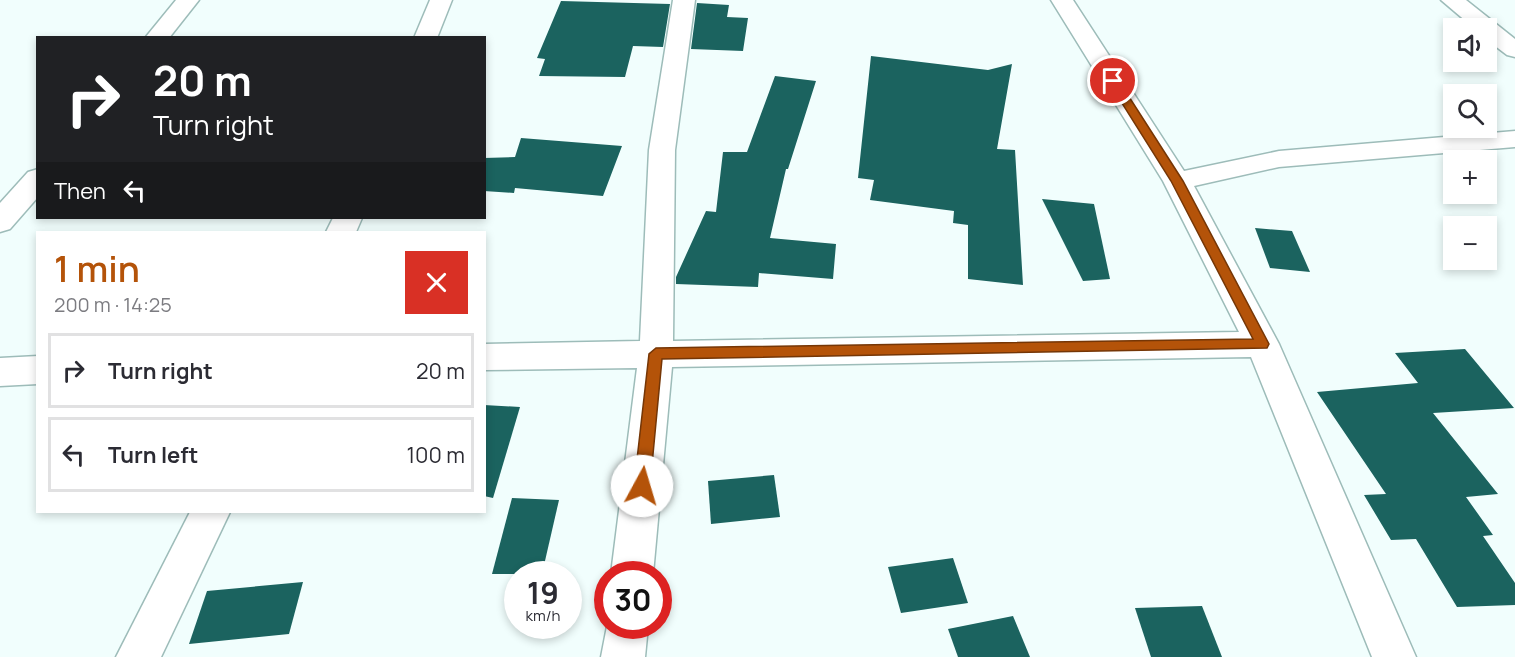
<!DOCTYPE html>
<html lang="en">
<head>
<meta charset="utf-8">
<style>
  :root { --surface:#fff; --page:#f7f7f7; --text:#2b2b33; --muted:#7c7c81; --line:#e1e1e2; --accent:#b45309 }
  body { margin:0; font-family:Manrope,sans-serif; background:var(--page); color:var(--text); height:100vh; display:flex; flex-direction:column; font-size:22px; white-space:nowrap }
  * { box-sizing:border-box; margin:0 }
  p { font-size:20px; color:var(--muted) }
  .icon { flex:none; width:33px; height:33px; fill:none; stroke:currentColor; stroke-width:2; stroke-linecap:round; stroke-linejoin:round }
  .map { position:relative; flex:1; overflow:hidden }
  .panel { position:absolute; left:36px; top:231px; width:450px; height:282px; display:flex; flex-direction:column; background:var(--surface); border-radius:0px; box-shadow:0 3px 9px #0003 }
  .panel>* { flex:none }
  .hud { position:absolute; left:36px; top:36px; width:450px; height:183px; border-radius:0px; box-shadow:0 3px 9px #0003; background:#202124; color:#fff; overflow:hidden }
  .fabs { position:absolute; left:1443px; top:18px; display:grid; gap:12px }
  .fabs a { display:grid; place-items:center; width:54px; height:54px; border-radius:0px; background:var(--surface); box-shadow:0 3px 9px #0003; font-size:30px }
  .speed { position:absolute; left:504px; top:561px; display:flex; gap:12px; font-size:30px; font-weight:700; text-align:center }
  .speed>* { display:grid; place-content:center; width:78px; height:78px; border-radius:50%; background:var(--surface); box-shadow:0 3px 9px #0003; line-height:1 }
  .speed small { font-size:15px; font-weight:400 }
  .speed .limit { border:9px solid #d22; background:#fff; color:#111 }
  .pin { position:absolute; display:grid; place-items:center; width:51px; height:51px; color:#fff; margin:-26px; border:3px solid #fff; border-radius:50%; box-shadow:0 2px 6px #0007 }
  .me { position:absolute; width:66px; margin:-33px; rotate:6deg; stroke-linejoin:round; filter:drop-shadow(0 0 4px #0008) }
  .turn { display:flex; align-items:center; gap:21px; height:126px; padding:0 18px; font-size:27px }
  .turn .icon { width:78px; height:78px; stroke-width:2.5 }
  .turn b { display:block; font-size:42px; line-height:51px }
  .then { display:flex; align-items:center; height:57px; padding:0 18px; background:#0003; gap:12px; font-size:22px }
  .round { display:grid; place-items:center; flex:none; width:63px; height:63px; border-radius:0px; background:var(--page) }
  .headline { display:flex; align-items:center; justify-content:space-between; height:102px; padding:0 18px }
  h1 { font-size:36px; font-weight:600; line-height:45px; color:var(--accent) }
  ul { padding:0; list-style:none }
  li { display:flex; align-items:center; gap:18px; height:75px; margin:0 12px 9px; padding:0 6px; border:3px solid var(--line); border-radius:0px }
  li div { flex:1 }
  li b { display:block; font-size:22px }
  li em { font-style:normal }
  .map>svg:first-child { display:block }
</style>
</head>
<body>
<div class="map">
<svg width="1515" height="657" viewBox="0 0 1515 657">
  <rect width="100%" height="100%" fill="#f1fefd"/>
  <!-- building -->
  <g fill="#1b635f">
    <polygon points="561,1 670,4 663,47 633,46 625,77 539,76 545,59 537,58"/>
    <polygon points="697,3 729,5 727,17 748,18 743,51 691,49"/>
    <polygon points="871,56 988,70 1012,64 997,149 1015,150 1023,285 968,279 968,225 953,223 954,211 870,200 874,180 858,178"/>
    <polygon points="775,76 816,81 788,169 786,169 770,238 836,244 833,279 759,273 758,287 676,284 676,277 706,211 716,212 723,152 747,152"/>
    <polygon points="521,138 622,146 603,196 515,188 514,193 484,191 484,158 515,157"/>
    <polygon points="1042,199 1094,204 1110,279 1083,281"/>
    <polygon points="1255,228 1292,231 1310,272 1270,268"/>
    <polygon points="1465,349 1514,408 1433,413 1498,494 1466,497 1493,535 1483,536 1515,583 1515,605 1457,607 1416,539 1391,540 1364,495 1386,494 1317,392 1418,383 1395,353"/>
    <polygon points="484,405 520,407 493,498 484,496"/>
    <polygon points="774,475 780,517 711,524 708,481"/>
    <polygon points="512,498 559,500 542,574 492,574"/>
    <polygon points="953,558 968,603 901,613 888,567"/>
    <polygon points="303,582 289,634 189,644 207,591"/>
    <polygon points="1202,606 1222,657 1151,657 1135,608"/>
    <polygon points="1013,616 1030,657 958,657 948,629"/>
  </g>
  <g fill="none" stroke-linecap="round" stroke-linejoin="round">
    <defs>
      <g id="minor">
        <polygon points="176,0 199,0 169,38 145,38"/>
        <polygon points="430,0 452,0 437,38 414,38"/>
        <polygon points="673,0 695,0 675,150 673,341 1239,332 1163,181 1051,0 1073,0 1184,171 1279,151 1515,131 1515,147 1279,167 1194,186 1279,344 1416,657 1372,657 1251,357 672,367 653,574 611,574 637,368 484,370 484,344 640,341 649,150"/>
        <polygon points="1441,0 1466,0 1515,39 1515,57 1507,55 1486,39 1486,28 1474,28"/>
        <polygon points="38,169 38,197 10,229 0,232 0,203 28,172"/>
        <polygon points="333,218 362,218 356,232 326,232"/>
        <polygon points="38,356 38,384 0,386 0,358"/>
        <polygon points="190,512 230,512 161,657 116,657"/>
        <polygon points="608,621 608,626 648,626 645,657 601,657"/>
      </g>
    </defs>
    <!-- minor casing -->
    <use href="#minor" stroke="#9dbcb9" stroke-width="3"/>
    <!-- minor -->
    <use href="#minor" fill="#fff" fill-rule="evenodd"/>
  </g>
  <!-- route -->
  <polygon fill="#b45309" stroke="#753606" stroke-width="1.5" points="1109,78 1117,78 1183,181 1269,344 1267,348 662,359 650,486 647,491 642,493 636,491 634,486 649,354 656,348 1253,339 1171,181 1108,81"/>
</svg>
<div class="fabs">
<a><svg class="icon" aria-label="sound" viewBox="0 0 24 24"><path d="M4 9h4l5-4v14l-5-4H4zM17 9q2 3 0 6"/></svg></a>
<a><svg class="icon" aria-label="search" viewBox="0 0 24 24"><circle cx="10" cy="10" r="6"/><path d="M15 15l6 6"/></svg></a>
<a>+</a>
<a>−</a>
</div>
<div class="speed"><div>19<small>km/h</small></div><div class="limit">30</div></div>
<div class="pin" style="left:1113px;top:81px;background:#d93025"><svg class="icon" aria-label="arrive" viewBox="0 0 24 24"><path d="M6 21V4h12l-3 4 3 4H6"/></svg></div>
<svg class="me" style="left:642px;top:486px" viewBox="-20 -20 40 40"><circle r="19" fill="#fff"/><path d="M0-13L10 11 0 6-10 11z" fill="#b45309"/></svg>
<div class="hud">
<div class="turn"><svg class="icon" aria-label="right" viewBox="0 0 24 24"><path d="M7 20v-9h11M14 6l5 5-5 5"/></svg><div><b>20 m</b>Turn right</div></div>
<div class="then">Then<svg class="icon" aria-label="left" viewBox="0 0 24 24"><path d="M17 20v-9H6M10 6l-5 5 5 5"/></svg></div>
</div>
<section class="panel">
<div class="headline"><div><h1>1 min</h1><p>200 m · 14:25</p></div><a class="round" style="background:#d93025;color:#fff"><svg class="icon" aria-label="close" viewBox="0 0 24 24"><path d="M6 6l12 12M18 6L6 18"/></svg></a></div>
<ul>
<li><svg class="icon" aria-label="right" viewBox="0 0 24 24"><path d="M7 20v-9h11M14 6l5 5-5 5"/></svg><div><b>Turn right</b></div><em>20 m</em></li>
<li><svg class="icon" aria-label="left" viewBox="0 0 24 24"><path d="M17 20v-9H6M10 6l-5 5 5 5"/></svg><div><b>Turn left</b></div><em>100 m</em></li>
</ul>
</section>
</div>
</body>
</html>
